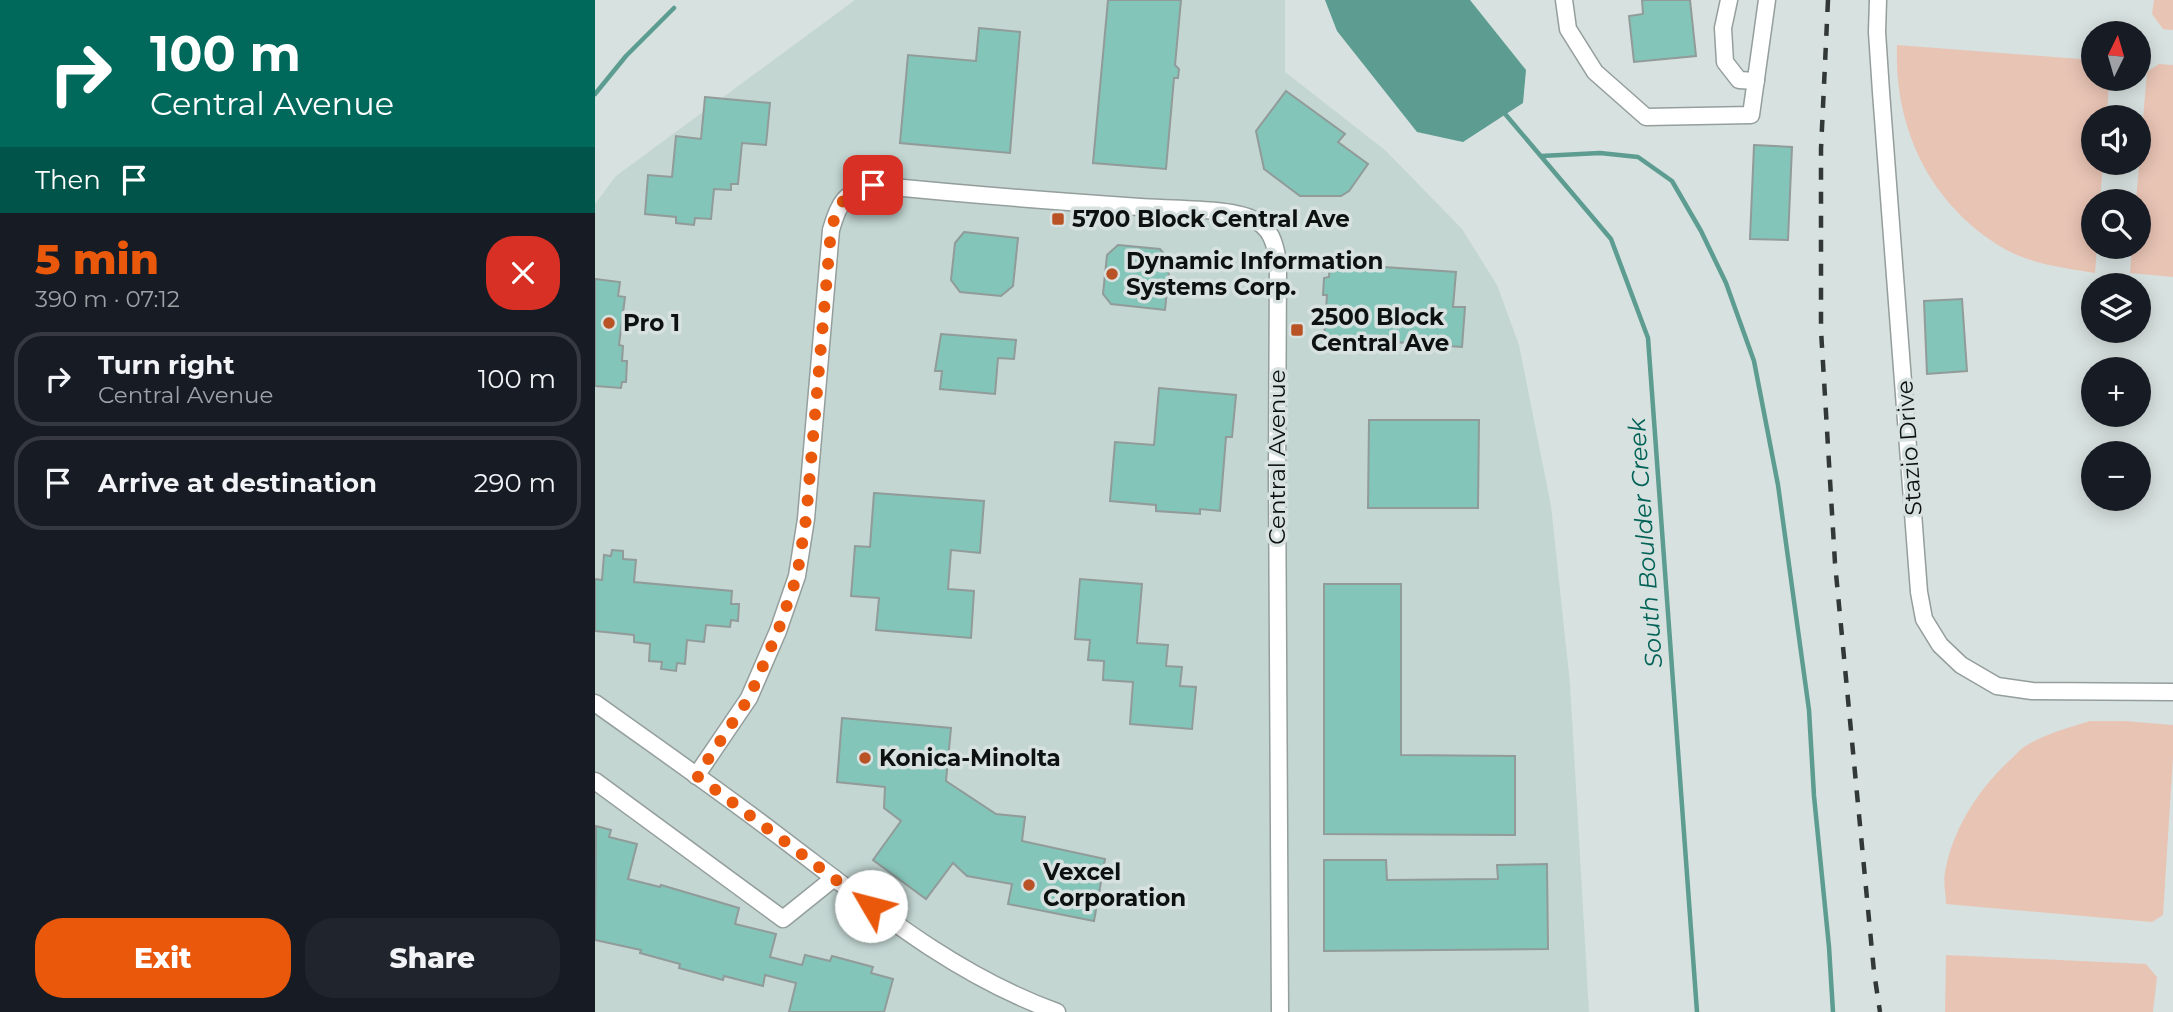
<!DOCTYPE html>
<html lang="en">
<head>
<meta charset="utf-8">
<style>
  :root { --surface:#171b24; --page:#20242c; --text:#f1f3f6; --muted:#9ea1a6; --line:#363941; --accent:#ea580c }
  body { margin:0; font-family:Montserrat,sans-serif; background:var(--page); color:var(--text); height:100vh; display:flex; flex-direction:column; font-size:26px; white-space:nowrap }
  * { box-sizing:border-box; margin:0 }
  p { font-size:23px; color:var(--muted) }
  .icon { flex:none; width:38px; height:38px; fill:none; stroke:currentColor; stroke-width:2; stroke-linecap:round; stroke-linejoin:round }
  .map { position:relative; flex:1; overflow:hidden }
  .sheet { display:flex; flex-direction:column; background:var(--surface); width:595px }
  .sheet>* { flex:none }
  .banner { background:#00695c; color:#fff; overflow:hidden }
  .needle { width:46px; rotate:5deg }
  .tools { position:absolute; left:1486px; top:21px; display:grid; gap:14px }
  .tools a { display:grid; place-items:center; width:70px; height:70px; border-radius:50%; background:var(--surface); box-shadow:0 4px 18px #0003; font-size:35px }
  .pin { position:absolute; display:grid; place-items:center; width:60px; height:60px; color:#fff; margin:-30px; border-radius:14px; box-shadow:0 4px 10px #0006 }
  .me { position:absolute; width:77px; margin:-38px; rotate:307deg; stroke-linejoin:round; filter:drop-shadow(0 0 5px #0008) }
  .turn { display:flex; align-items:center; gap:24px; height:147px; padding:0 35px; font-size:32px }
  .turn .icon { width:91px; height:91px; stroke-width:2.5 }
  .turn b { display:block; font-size:49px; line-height:60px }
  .then { display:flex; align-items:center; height:66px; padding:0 35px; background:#0003; gap:14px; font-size:26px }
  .round { display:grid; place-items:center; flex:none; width:74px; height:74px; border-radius:28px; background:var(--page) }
  .overview { display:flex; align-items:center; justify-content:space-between; height:119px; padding:0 35px }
  h1 { font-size:42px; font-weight:800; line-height:52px; color:var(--accent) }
  .cta { display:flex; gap:14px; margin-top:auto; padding:14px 35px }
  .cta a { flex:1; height:80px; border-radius:28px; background:var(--accent); color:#fff; font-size:28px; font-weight:800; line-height:80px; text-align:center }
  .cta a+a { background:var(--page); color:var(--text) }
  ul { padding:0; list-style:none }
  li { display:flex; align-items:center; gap:21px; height:94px; margin:0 14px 10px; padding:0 21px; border:4px solid var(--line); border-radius:28px }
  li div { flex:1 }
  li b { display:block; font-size:26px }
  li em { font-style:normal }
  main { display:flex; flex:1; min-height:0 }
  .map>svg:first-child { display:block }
</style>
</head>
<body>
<main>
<section class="sheet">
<div class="banner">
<div class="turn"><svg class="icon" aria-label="right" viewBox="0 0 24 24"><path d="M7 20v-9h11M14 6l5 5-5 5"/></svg><div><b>100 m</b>Central Avenue</div></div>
<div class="then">Then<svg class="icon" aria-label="arrive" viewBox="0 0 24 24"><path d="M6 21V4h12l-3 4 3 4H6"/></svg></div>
</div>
<div class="overview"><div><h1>5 min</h1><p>390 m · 07:12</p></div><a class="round" style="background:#d93025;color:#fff"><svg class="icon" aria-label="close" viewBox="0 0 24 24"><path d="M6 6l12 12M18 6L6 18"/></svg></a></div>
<ul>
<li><svg class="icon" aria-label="right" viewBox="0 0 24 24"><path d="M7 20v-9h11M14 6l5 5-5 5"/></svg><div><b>Turn right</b><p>Central Avenue</p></div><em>100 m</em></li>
<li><svg class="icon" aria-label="arrive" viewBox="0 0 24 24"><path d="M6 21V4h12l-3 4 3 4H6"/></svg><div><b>Arrive at destination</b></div><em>290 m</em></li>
</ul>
<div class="cta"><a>Exit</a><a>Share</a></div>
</section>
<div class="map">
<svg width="1578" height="1012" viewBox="0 0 1578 1012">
  <rect width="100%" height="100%" fill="#d7e1df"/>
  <!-- built -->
  <polygon fill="#c3d6d2" points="260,0 690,0 690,72 790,150 867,229 902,285 924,345 956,506 975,684 994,1012 0,1012 0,204 21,176"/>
  <!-- green -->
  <g fill="#e8c4b5">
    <polygon points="1559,0 1578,0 1578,30 1568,29 1557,14"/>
    <path d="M1302 45 1498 60V79H1514L1512 117H1498V163H1508L1505 201H1498V247H1502L1500 273C1469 268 1435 264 1408 248 1335 204 1299 129 1302 45Z"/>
    <polygon points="1564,64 1578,65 1578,277 1535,273 1537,247 1544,247 1544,201 1541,201 1552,72"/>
    <path d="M1495 721H1529L1578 725V757L1568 915 1557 922 1351 904C1351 894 1348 882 1350 872 1358 829 1382 791 1414 761 1419 757 1424 750 1429 747 1449 734 1473 728 1495 721Z"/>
    <polygon points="1351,955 1551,964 1562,977 1558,1012 1350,1012"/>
  </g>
  <!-- water -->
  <polygon fill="#5c9c91" points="730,0 875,0 931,70 928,103 868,142 822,132 742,31"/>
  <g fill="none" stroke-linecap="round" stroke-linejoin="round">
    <!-- stream -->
    <g stroke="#5c9c91" stroke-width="4.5">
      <polyline points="0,94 31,56 79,8"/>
      <polyline points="911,115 1016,239 1053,338 1102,1012"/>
      <polyline points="946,156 1005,153 1043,157 1077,181 1106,231 1131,283 1159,361 1183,485 1214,710 1219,796 1234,947 1238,1012"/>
    </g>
  </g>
  <!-- building -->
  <g fill="#84c5b9" stroke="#919b99" stroke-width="2">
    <polygon points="513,0 586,0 580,65 584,69 583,78 579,78 571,169 498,163"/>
    <polygon points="1047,0 1095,0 1101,56 1039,62 1034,16 1048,14"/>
    <polygon points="384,28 425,32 415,153 305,143 313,55 381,61"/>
    <polygon points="691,91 750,134 743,142 773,164 754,191 746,196 705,196 669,169 661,131"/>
    <polygon points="110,97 175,103 171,145 147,143 143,184 136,184 136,190 119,189 116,219 100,218 99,225 81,223 81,217 50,214 53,175 77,177 81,136 106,139"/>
    <polygon points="1159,145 1197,147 1193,240 1155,239"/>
    <polygon points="369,232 423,238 418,286 406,296 365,292 356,280 360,243"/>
    <polygon points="523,245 565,249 575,261 570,310 516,304 508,294 512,255"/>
    <polygon points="761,259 775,260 774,266 861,272 858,307 870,307 867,347 729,337 732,295 728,295 729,278 734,277 735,261 760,263"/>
    <polygon points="0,279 25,282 23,296 30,297 24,345 28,346 27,361 32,361 31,382 27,382 26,388 0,386"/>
    <polygon points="1367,299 1372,371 1332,374 1329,301"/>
    <polygon points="346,334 421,340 419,359 403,358 400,394 345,389 347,371 340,371"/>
    <polygon points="564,388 641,395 637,437 631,437 625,511 605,509 605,514 561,511 561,505 515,501 520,442 559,445"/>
    <polygon points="774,420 884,420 883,508 773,508"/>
    <polygon points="279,493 389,501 385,553 356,550 353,589 379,591 376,638 281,630 284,598 256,596 260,546 275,547"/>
    <polygon points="17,550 28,551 28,559 41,560 39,582 137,591 136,604 144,604 143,621 136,620 135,627 111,625 109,642 92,640 90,664 82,663 81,671 66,669 67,662 54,661 55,644 39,642 39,635 0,631 0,579 7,580 9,555 16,556"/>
    <polygon points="485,579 547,584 542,643 573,645 571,666 587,667 585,686 601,687 597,729 535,724 538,682 508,680 509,661 493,660 495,640 480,639"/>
    <polygon points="729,584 806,584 806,755 920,756 920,835 729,834"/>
    <polygon points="247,718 356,728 351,781 401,814 430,817 427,841 510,859 499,921 413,904 417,884 372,876 358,863 331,899 278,860 306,821 289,808 290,787 242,782"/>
    <polygon points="1,826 16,830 14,837 42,844 33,879 65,887 66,885 144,908 140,924 181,934 175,957 207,965 210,955 235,961 237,956 278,967 276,973 298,979 289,1012 194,1012 201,983 170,975 168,986 129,976 128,980 84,968 85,964 45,953 46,950 0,940"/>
    <polygon points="729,860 791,860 792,880 903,879 902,865 952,864 953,949 729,951"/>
  </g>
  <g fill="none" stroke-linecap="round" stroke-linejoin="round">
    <defs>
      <g id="minor">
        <polyline points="969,0 973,29 1000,72 1051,117 1156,115 1172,0"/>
        <polyline points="1134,0 1128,28 1130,62 1144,80 1161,81"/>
        <polyline points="1283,0 1282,32 1286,92 1324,592 1329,619 1345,645 1366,665 1402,686 1437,691 1578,692"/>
        <path d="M0 703C60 746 122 789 181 834 270 901 356 974 462 1012"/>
        <path d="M101 776 154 698 183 631 202 576 211 519 236 230C244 202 249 193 278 185 367 194 456 201 545 207 573 209 635 208 657 219 676 227 680 243 683 262L682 472 685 1012"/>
        <polyline points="0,781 188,919 239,878"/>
      </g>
    </defs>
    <!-- minor casing -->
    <use href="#minor" stroke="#949e9c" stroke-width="19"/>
    <!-- minor -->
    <use href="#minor" stroke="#fff" stroke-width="16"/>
    <!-- rail -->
    <polyline stroke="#323836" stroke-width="4.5" stroke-dasharray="12 12" stroke-linecap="butt" points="1233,0 1226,149 1226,330 1240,563 1279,972 1285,1012"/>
  </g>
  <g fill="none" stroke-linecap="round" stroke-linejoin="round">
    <!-- route -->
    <path stroke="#ea580c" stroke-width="12" stroke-dasharray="0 21.6" d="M276 906 102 776 154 698 183 631 202 576 211 519 236 230C244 202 249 193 278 185"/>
  </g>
  <!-- markers -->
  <g fill="#b95325" stroke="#d7e1df" stroke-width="2.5">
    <rect x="456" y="212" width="14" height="14" rx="3.5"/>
    <circle cx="517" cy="274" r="7"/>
    <circle cx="14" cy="323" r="7"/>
    <rect x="695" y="323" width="14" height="14" rx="3.5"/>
    <circle cx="270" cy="758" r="7"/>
    <circle cx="434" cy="885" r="7"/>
  </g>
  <g text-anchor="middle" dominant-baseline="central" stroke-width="7" stroke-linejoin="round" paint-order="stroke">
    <!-- poi labels -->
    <g font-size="23" font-weight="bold" fill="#0d1110" stroke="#d7e1df" text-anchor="start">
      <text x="477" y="219">5700 Block Central Ave</text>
      <text x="531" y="261">Dynamic Information<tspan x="531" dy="26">Systems Corp.</tspan></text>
      <text x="716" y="317">2500 Block<tspan x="716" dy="26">Central Ave</tspan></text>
      <text x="28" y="323">Pro 1</text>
      <text x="284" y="758">Konica-Minolta</text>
      <text x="448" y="872">Vexcel<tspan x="448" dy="26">Corporation</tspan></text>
    </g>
    <!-- street labels -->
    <g font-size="23" fill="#0d1110" stroke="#d7e1df">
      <text transform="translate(1314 448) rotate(-94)">Stazio Drive</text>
      <text transform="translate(682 457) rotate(-90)">Central Avenue</text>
    </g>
    <!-- water labels -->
    <g font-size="24" font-style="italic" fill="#026257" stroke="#d7e1df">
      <text transform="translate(1050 543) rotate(-94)">South Boulder Creek</text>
    </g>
  </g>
</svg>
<div class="tools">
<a><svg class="needle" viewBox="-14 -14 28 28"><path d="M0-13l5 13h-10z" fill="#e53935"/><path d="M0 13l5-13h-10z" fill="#9ea1a6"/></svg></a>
<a><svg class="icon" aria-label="sound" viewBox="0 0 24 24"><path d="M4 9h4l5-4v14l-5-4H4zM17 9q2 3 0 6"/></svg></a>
<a><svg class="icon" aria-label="search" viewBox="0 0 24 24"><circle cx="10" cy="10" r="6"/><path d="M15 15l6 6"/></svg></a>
<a><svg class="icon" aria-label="layers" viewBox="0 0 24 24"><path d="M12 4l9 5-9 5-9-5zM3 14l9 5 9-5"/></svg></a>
<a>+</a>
<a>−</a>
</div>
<div class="pin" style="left:278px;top:185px;background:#d93025"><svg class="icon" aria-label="arrive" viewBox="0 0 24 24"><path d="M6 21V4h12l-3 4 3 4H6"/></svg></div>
<svg class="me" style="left:276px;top:906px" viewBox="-20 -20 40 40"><circle r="19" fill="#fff"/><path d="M0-13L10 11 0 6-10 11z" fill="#ea580c"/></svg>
</div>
</main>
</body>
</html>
